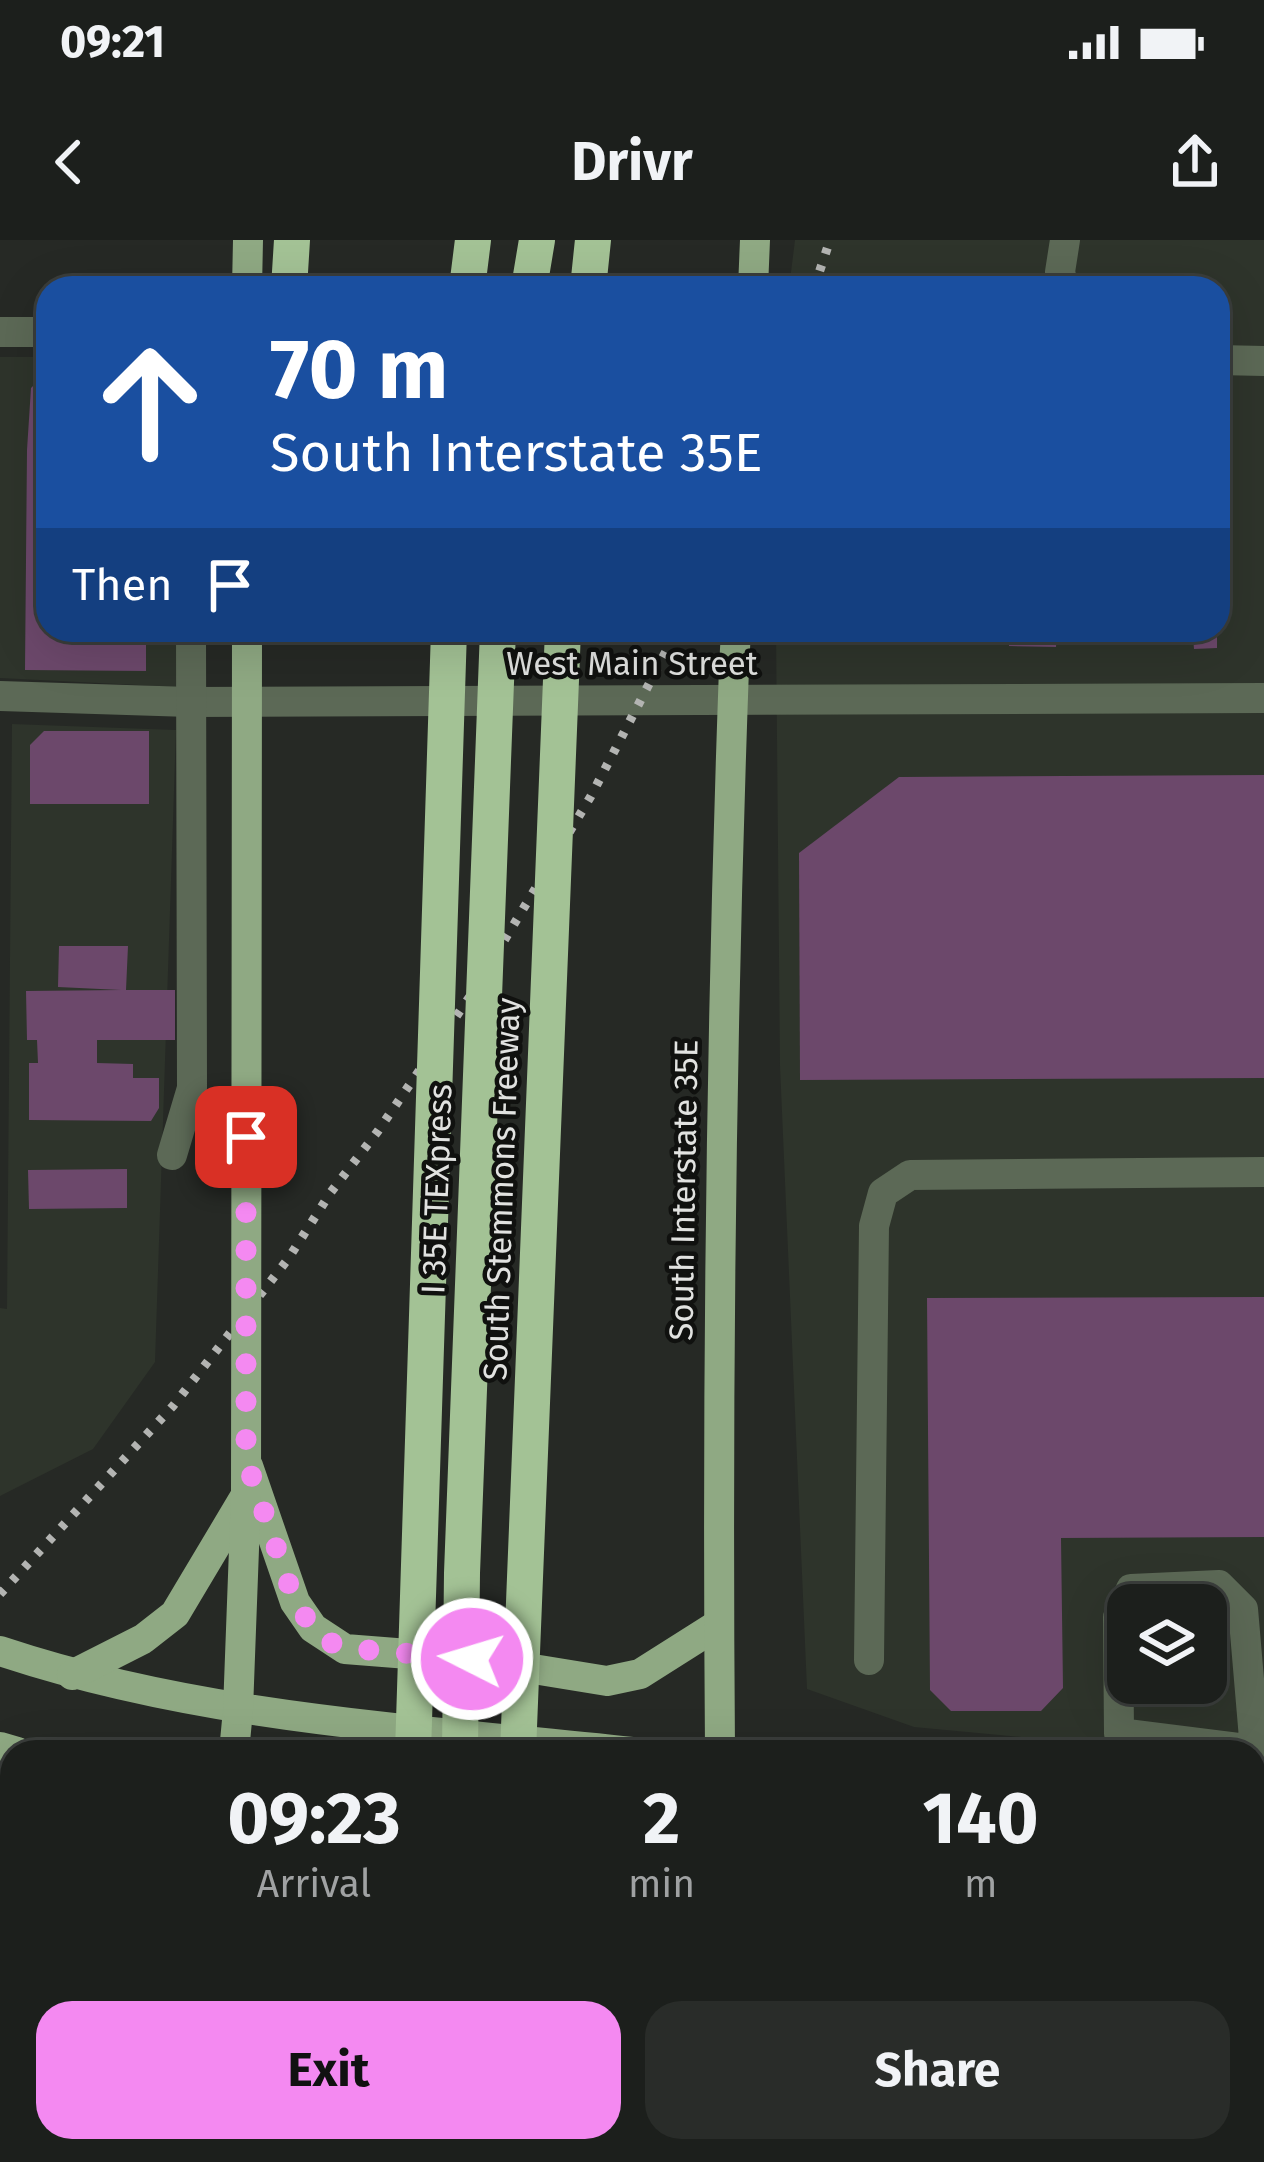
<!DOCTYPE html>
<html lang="en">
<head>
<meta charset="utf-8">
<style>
  :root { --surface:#1c1f1c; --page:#292c29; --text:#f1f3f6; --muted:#a0a2a3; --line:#3a3d3b; --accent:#f489f1 }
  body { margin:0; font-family:"Fira Sans",sans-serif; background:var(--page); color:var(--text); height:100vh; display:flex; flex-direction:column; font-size:45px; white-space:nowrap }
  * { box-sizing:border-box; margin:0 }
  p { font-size:39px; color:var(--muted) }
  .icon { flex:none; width:66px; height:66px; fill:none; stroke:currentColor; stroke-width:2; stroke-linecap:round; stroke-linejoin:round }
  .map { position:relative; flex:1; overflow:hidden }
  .side { position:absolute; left:0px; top:1500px; width:1266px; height:423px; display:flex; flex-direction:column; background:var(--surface); border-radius:36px 36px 0 0; box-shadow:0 12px 48px #0002,0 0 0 3px var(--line) }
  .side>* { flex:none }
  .banner { position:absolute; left:36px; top:36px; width:1194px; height:366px; border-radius:36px; box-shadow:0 12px 48px #0002,0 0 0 3px var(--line); background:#1a4fa0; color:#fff; overflow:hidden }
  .buttons { position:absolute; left:1107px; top:1344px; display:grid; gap:24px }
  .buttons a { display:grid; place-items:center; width:120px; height:120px; border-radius:24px; background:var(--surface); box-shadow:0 12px 48px #0002,0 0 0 3px var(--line); font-size:60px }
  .pin { position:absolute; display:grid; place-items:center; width:102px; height:102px; color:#fff; margin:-51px; border-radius:24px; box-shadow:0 6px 18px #0006 }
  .me { position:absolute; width:132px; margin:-66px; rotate:275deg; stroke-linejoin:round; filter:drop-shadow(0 0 9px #0008) }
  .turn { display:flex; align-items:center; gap:42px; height:252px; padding:0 36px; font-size:54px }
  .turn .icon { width:156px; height:156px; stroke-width:2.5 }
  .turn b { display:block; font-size:84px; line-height:102px }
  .then { display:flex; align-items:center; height:114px; padding:0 36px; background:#0003; gap:24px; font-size:45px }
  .eta { display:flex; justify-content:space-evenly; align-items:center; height:204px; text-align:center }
  .eta b { font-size:72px; font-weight:700; line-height:84px }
  .action { display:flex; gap:24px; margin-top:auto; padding:24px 36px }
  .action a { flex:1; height:138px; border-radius:36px; background:var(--accent); color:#111; font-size:48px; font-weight:700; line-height:138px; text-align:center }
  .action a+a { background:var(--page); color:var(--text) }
  .status { display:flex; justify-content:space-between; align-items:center; height:84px; padding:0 60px; background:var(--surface); direction:ltr }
  .status svg { height:33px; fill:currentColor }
  header { display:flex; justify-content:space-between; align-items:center; height:156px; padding:0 36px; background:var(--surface); font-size:54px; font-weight:700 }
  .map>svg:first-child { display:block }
</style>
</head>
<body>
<div class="status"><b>09:21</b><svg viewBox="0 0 49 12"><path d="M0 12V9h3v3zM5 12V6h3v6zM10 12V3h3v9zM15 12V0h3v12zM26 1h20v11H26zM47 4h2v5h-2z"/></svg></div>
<header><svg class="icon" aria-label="back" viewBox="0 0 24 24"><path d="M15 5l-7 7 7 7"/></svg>Drivr<svg class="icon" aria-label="share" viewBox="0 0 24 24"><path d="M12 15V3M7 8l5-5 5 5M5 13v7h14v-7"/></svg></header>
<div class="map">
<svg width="1264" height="1922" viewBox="0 0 1264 1922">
  <rect width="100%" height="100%" fill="#262925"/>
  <!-- built -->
  <g fill="#2e342b" fill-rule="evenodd">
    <path d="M795 0H1264V1537L1254 1535V1512H1125L1063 1501 914 1487 807 1449 780 826 776 390H1218V48H789ZM1128 1365H1206V1443H1128Z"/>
    <polygon points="0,117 48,117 48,390 177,390 177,447 0,438"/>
    <polygon points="12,484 176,490 155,1122 93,1209 0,1256 0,1068 7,1069"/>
    <polygon points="0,1661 12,1661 12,1807 0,1809"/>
  </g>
  <!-- building -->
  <g fill="#6c486b">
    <polygon points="38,141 48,141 48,390 146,390 146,431 25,430 27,210 31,148"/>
    <polygon points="1009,390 1057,390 1056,407 1009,406"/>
    <polygon points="1172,390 1217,390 1217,408 1194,409 1193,396 1172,396"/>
    <polygon points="44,491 149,491 149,564 30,564 30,505"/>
    <polygon points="1264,535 1264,838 800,840 799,613 899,537"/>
    <polygon points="59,706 128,706 126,750 175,750 175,800 97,800 97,823 133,824 133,838 159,838 159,868 151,881 29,880 29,823 38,823 37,800 27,800 26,751 121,750 58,747"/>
    <polygon points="127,929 127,968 29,969 28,930"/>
    <polygon points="1264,1057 1264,1297 1061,1298 1063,1448 1041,1471 951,1471 930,1450 927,1058"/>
    <polygon points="1254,1905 1264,1907 1264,1922 1202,1922 1184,1911 1254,1911"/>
    <polygon points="862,1911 956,1911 949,1922 880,1922"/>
  </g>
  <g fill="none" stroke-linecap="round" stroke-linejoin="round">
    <!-- path -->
    <polyline stroke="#747673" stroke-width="6" stroke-dasharray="9 6" stroke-linecap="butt" points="31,1911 33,1922"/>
    <!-- minor -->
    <g stroke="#5c6956" stroke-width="30">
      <polyline points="1064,48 1060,32 1065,0"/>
      <polyline points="0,92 48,92"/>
      <polyline points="1218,120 1264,121"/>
      <polyline points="0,456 190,462 1264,458"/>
      <polyline points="172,915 192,848 191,390"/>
      <polyline points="869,1420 874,986 883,953 910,935 1264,932"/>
      <polyline points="1255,1510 1243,1369 1219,1345 1131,1349 1118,1377 1119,1493 1264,1511"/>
      <polyline points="0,1847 12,1844"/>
      <polyline points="669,1911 686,1922"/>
      <polyline points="1152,1911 1170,1922"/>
      <polyline points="970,1922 978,1911"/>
    </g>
    <!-- major -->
    <g stroke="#8fa983" stroke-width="30">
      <polyline points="247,48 248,0"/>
      <polyline points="753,48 755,0"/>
      <polyline points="734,428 736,390"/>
      <polyline points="248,1226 295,1362 313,1388 345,1409 472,1419 607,1441 640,1434 719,1384"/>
      <path d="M0 1411C204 1479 419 1489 632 1512"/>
      <polyline points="72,1435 143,1399 175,1374 246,1255"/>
      <polyline points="0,1507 17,1512"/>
      <polyline points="234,1512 238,1470"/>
      <polyline points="1254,1604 1264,1606"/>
      <polyline points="1254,1684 1264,1686"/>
      <polyline points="231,1911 231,1922"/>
      <polyline points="701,1911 704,1922"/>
    </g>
    <!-- highway -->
    <g stroke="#a3c295" stroke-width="36">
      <polyline points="289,48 292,0"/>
      <polyline points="467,48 473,0"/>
      <polyline points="529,48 537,0"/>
      <polyline points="588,48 593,0"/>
      <polyline points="419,1911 420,1922"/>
      <polyline points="468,1911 469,1922"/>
      <polyline points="525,1911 525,1922"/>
    </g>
    <!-- rail -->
    <g stroke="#b3b4b2" stroke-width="9" stroke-dasharray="6 12" stroke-linecap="butt">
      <polyline points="814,48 830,0"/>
      <polyline points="0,1354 173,1166 288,1019 331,952 378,891 475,749 591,556 677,390"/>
      <polyline points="0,1772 12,1769"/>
      <polyline points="1254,1780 1264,1782"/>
      <polyline points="0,1798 12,1796"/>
      <polyline points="1254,1807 1264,1809"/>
    </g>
    <!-- major-bridge -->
    <g stroke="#8fa983" stroke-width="30">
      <polyline points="238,1470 246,1255 247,390"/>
      <path d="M720 1512C717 1150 721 789 734 428"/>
    </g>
    <!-- highway-bridge -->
    <g stroke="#a3c295" stroke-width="36">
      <polyline points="413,1512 449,390"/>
      <polyline points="460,1512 462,1333 498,390"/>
      <polyline points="518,1512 563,390"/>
    </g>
  </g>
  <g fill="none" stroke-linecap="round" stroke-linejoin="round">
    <!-- route -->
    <polyline stroke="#f489f1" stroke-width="21" stroke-dasharray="0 37.8" points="246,897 246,1220 295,1362 313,1388 329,1402 346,1408 472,1419"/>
  </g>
  <g text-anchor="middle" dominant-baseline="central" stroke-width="9" stroke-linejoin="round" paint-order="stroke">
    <!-- street labels -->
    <g font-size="33" fill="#e1e2e0" stroke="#10110f">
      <text x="632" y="424">West Main Street</text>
      <text transform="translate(437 949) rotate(-88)">I 35E TEXpress</text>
      <text transform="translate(502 949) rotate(-88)">South Stemmons Freeway</text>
      <text transform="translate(684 950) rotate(-89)">South Interstate 35E</text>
    </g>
  </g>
</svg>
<div class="buttons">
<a><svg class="icon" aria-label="layers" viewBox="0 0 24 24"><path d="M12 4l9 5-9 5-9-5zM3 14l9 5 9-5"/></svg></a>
</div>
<div class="pin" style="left:246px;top:897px;background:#d93025"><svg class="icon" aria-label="arrive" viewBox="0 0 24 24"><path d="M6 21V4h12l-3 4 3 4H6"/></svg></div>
<svg class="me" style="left:472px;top:1419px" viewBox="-20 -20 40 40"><circle r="17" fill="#f489f1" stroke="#fff" stroke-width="3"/><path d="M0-11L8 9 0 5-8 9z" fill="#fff"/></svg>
<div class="banner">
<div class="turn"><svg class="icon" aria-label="ahead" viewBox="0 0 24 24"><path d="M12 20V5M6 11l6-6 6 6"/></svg><div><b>70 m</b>South Interstate 35E</div></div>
<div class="then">Then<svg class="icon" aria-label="arrive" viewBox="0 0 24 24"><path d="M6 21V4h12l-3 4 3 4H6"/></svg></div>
</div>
<section class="side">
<div class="eta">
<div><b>09:23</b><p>Arrival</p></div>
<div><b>2</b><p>min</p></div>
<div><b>140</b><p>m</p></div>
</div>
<div class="action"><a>Exit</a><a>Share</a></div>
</section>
</div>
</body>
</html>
